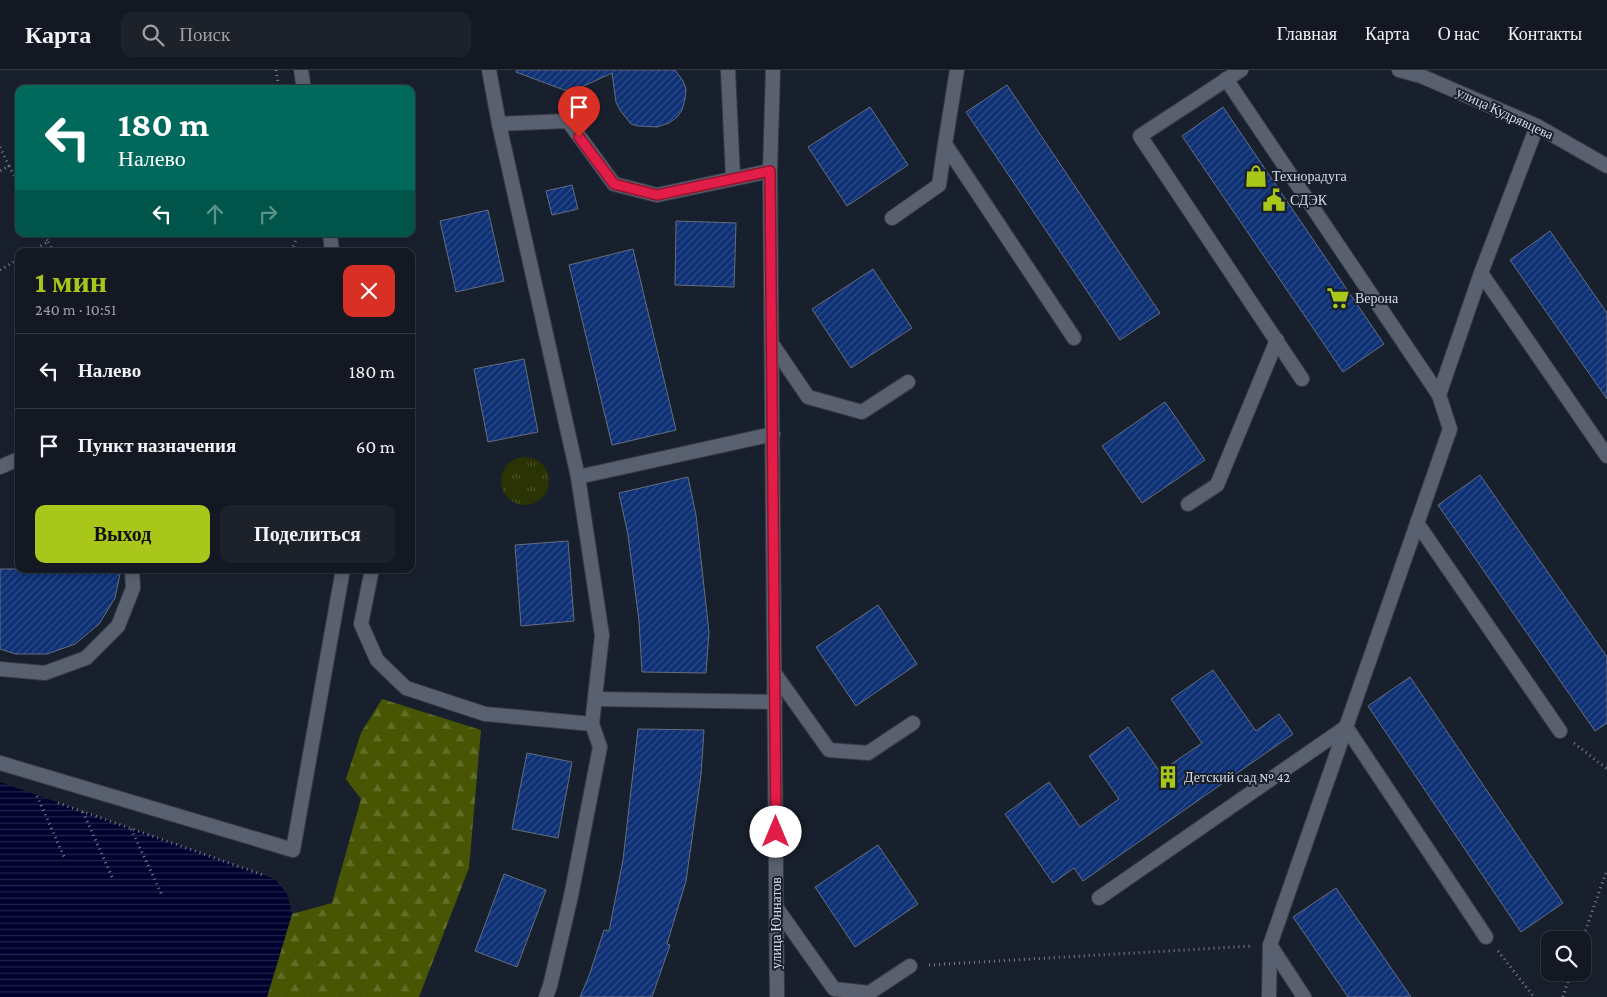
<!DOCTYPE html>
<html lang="ru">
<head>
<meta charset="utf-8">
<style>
  :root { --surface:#131822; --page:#1c212a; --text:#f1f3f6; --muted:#9da0a5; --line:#323740; --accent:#a9c71a }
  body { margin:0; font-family:"Crimson Pro",serif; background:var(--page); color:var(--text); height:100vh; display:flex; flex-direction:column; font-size:19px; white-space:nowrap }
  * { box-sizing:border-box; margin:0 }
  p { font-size:16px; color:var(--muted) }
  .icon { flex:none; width:28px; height:28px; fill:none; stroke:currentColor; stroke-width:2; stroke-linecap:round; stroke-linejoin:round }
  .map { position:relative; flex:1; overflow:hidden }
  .drawer { position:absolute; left:15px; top:178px; width:400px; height:325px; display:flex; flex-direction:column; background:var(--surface); border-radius:10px; box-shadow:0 2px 8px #0003,0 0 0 1px var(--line) }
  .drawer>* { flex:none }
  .hud { position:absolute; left:15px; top:15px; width:400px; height:152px; border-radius:10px; box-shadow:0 2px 8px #0003,0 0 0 1px var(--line); background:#00695c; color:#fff; overflow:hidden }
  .buttons { position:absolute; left:1541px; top:861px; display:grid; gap:10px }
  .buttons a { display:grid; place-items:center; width:50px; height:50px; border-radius:10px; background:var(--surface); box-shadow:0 2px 8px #0003,0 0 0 1px var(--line); font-size:25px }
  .pin { position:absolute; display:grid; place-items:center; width:42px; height:42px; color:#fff; margin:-51px -21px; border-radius:50% 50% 50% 0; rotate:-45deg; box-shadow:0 0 5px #0007 }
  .pin .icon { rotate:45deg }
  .me { position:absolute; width:55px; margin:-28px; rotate:0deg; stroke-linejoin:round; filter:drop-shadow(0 0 4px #0008) }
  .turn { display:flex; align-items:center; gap:18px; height:105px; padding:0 20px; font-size:22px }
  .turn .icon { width:65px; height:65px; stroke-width:2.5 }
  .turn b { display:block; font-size:35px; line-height:42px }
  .lanes { display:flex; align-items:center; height:48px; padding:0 20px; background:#0003; justify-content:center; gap:25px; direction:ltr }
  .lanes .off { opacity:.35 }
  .round { display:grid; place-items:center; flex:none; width:52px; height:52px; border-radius:10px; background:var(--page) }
  .summary { display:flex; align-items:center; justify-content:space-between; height:85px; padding:0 20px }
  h1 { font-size:30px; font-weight:700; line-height:38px; color:var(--accent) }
  .action { display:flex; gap:10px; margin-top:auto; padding:10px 20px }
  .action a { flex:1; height:58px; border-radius:10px; background:var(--accent); color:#111; font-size:20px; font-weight:700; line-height:58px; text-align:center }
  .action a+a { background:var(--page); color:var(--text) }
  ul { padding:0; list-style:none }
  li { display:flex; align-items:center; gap:15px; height:75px; padding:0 20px; border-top:1px solid var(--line) }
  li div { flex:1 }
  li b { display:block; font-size:19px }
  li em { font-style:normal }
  header { display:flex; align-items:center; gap:30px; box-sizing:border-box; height:70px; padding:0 25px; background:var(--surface); border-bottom:1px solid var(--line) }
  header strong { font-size:24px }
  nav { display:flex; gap:28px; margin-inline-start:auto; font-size:18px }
  .search { width:350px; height:45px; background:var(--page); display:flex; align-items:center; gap:12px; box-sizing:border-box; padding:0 18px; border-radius:10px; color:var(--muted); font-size:19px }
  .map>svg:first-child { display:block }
</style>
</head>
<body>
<header>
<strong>Карта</strong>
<div class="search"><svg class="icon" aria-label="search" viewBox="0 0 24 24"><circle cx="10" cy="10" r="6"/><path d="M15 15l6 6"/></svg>Поиск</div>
<nav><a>Главная</a><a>Карта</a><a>О нас</a><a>Контакты</a></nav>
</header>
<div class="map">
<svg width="1607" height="927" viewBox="0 0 1607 927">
  <defs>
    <pattern id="forest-firs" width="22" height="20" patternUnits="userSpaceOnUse" patternTransform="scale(1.25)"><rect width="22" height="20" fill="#485603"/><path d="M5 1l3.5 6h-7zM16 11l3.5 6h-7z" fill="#626e28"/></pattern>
    <pattern id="park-tufts" width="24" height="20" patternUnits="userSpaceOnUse" patternTransform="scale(1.25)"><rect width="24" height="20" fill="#2a3303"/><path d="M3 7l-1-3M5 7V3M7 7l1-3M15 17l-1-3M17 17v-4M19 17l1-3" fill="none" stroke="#485028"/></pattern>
    <pattern id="water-rules" width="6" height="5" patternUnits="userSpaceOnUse" patternTransform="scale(1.25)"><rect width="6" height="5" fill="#00002e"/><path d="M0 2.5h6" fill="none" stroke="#24254c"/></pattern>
    <pattern id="building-hatch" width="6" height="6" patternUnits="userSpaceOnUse" patternTransform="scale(1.25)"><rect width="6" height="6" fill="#0e3075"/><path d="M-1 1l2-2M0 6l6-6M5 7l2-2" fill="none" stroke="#304d88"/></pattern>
  </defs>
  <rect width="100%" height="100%" fill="#19202d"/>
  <!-- forest -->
  <polygon fill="url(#forest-firs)" points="382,629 481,660 469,798 419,927 267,927 292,844 332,833 361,729 346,709 361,663"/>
  <!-- park -->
  <circle fill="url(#park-tufts)" cx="525" cy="411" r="24"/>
  <!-- water -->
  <polygon fill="url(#water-rules)" points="0,712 275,809 287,824 292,844 267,927 0,927"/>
  <!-- building -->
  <g fill="url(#building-hatch)" stroke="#656e7e">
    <polygon points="517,0 675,0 683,11 686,19 685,29 682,40 677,47 669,53 657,57 638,56 631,54 620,40 616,32 612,3 573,21 564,20 516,2"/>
    <polygon points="1007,15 1160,243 1120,270 966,42"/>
    <polygon points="870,37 908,95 847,136 808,77"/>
    <polygon points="1223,37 1384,274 1343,302 1182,66"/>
    <polygon points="572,115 578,139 552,145 546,121"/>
    <polygon points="488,140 504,211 456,222 440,151"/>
    <polygon points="676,151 736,153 734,217 675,215"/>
    <polygon points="1550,161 1607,243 1607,329 1510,190"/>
    <polygon points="633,179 676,360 612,375 569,195"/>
    <polygon points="873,199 912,258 851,298 812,239"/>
    <polygon points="524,289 538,362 488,372 474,299"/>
    <polygon points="1165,332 1205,390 1142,433 1102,376"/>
    <polygon points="1480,405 1607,587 1607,653 1595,661 1438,435"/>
    <polygon points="688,407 696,445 709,562 706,603 642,602 639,551 628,465 619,423"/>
    <polygon points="568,471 574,551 521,556 515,475"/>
    <polygon points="0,499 121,499 115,528 99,554 75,574 47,584 16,584 0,579"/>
    <polygon points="878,535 917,594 856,636 816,577"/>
    <polygon points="1213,600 1256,661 1279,644 1293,664 1083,811 1074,798 1053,813 1005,744 1049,712 1080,757 1119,729 1089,686 1128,657 1160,702 1202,673 1171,629"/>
    <polygon points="1410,607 1563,833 1521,862 1368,636"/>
    <polygon points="638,659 704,660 701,705 686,811 667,874 670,875 652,927 580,927 589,906 604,860 609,861 623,790"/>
    <polygon points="527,683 572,692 558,768 512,759"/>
    <polygon points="878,775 918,834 855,877 815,817"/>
    <polygon points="504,804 546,820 517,897 475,881"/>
    <polygon points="1336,818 1411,927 1348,927 1293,847"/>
  </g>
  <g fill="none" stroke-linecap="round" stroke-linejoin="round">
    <defs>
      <g id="service">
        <polyline points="301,0 304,19"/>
        <polyline points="489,0 499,54 578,407 602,565 592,654 600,677 571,826 550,916 546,927"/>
        <polyline points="728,0 733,108"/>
        <polyline points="957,0 945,74 1074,268"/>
        <polyline points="1241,0 1140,66 1302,309"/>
        <polyline points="1226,9 1439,325"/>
        <polyline points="499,54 568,51 614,114 657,125 770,101"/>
        <polyline points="892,148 939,115 945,74"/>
        <polyline points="330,164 332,181"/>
        <polyline points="1481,203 1607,386"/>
        <polyline points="772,274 808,327 862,342 908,312"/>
        <polyline points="0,397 19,389"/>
        <polyline points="578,407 773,364"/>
        <polyline points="1188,434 1217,415 1277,270"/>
        <polyline points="1417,453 1560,661"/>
        <polyline points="372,499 361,554 377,590 406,618 485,644 592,654"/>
        <polyline points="0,599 45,603 86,588 118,556 133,518 132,499"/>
        <polyline points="775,604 829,680 868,683 913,653"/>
        <polyline points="595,629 775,632"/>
        <polyline points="0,693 293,780 343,499"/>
        <polyline points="1099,828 1346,657 1486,867"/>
        <polyline points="776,837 834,919 869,923 910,896"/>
        <polyline points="1269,927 1270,875"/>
        <polyline points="1304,927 1270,875 1450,359 1439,325 1481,203 1537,56"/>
      </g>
      <g id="minor">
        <polyline points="773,0 770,101 777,927"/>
        <polyline points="1399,0 1421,6 1537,56 1607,96"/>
      </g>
    </defs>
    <!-- service casing -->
    <use href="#service" stroke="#373c47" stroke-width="16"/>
    <!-- minor casing -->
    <use href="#minor" stroke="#373c47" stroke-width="16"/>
    <!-- path -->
    <g stroke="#7b818c" stroke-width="3" stroke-dasharray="1 4" stroke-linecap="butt">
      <polyline points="276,0 279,19"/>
      <polyline points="0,77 9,96 0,101"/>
      <polyline points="9,96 19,114"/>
      <polyline points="48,172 53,181"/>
      <polyline points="32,181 48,172 44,164"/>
      <polyline points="291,181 299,164"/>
      <polyline points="0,200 19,189"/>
      <polyline points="1574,673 1607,699"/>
      <polyline points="37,726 65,789"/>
      <polyline points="58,733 263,805"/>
      <polyline points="83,742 112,807"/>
      <polyline points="131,759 162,825"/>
      <polyline points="1582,870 1607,800"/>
      <polyline points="1498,881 1534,927"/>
      <polyline points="929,895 1252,876"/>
      <polyline points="1563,927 1571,902"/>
    </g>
    <!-- service -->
    <use href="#service" stroke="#596171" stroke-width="14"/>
    <!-- minor -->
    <use href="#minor" stroke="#596171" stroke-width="14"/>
  </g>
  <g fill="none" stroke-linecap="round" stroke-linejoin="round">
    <defs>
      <polyline id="route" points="579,67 614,114 657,125 770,101 776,762"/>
    </defs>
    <!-- route casing -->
    <use href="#route" stroke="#92132f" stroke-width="12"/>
    <!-- route -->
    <use href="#route" stroke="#e11d48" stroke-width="9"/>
  </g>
  <!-- icons -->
  <defs>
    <symbol id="shop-bare" viewBox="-9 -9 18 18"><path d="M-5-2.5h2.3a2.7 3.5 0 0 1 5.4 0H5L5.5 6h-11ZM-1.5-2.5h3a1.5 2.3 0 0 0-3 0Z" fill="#a9c71a" stroke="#19202d" stroke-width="2.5" paint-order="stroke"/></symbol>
    <symbol id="civic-bare" viewBox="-9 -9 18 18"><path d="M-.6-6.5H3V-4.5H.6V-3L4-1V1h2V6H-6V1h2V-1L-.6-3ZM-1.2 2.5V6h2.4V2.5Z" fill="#a9c71a" stroke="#19202d" stroke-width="2.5" paint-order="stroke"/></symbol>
    <symbol id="supermarket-bare" viewBox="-9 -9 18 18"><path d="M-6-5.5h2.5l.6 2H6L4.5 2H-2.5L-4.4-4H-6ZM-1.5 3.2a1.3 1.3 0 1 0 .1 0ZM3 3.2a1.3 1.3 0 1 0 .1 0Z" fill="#a9c71a" stroke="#19202d" stroke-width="2.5" paint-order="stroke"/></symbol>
    <symbol id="building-bare" viewBox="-9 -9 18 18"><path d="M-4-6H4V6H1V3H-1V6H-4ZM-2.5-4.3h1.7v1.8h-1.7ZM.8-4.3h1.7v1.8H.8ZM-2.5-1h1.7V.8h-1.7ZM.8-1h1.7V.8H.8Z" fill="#a9c71a" stroke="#19202d" stroke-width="2.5" paint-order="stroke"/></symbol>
  </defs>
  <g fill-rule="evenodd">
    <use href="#shop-bare" x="1240" y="90" width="32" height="32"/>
    <use href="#civic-bare" x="1258" y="114" width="32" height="32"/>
    <use href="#supermarket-bare" x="1322" y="212" width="32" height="32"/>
    <use href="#building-bare" x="1152" y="691" width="32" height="32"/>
  </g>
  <g text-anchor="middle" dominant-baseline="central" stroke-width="4" stroke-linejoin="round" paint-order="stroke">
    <!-- street labels -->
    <g font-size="14" fill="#d6dbe4" stroke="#19202d">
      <text transform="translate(1505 43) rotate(25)">улица Кудрявцева</text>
      <text transform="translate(776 853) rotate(-90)">улица Юннатов</text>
    </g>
    <!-- poi labels -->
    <g font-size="14" fill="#d6dbe4" stroke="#19202d" text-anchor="start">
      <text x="1272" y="106">Технорадуга</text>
      <text x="1290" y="130">СДЭК</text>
      <text x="1355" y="228">Верона</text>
      <text x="1184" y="707">Детский сад № 42</text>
    </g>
  </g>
</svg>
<div class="buttons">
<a><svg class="icon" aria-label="search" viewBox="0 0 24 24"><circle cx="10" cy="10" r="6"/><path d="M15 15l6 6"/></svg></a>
</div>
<div class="pin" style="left:579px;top:67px;background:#d93025"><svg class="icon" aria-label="arrive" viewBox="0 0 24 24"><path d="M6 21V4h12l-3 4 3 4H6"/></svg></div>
<svg class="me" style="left:776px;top:762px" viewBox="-20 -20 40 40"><circle r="19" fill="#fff"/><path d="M0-13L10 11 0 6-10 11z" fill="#e11d48"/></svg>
<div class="hud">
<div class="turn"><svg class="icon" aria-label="left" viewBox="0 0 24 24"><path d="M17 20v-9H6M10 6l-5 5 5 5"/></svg><div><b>180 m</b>Налево</div></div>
<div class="lanes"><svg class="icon" aria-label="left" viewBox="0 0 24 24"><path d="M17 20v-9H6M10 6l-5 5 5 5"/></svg><svg class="icon off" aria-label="ahead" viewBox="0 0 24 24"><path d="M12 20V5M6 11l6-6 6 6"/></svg><svg class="icon off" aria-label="right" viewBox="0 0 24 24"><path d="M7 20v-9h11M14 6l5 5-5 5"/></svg></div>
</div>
<section class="drawer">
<div class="summary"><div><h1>1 мин</h1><p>240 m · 10:51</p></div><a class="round" style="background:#d93025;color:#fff"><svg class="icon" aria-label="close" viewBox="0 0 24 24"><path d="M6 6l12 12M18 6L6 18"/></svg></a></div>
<ul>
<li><svg class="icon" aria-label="left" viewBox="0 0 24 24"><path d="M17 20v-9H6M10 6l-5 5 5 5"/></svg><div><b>Налево</b></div><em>180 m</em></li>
<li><svg class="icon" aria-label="arrive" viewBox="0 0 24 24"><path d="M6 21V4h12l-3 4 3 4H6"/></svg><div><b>Пункт назначения</b></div><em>60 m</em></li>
</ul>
<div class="action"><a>Выход</a><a>Поделиться</a></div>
</section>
</div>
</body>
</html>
